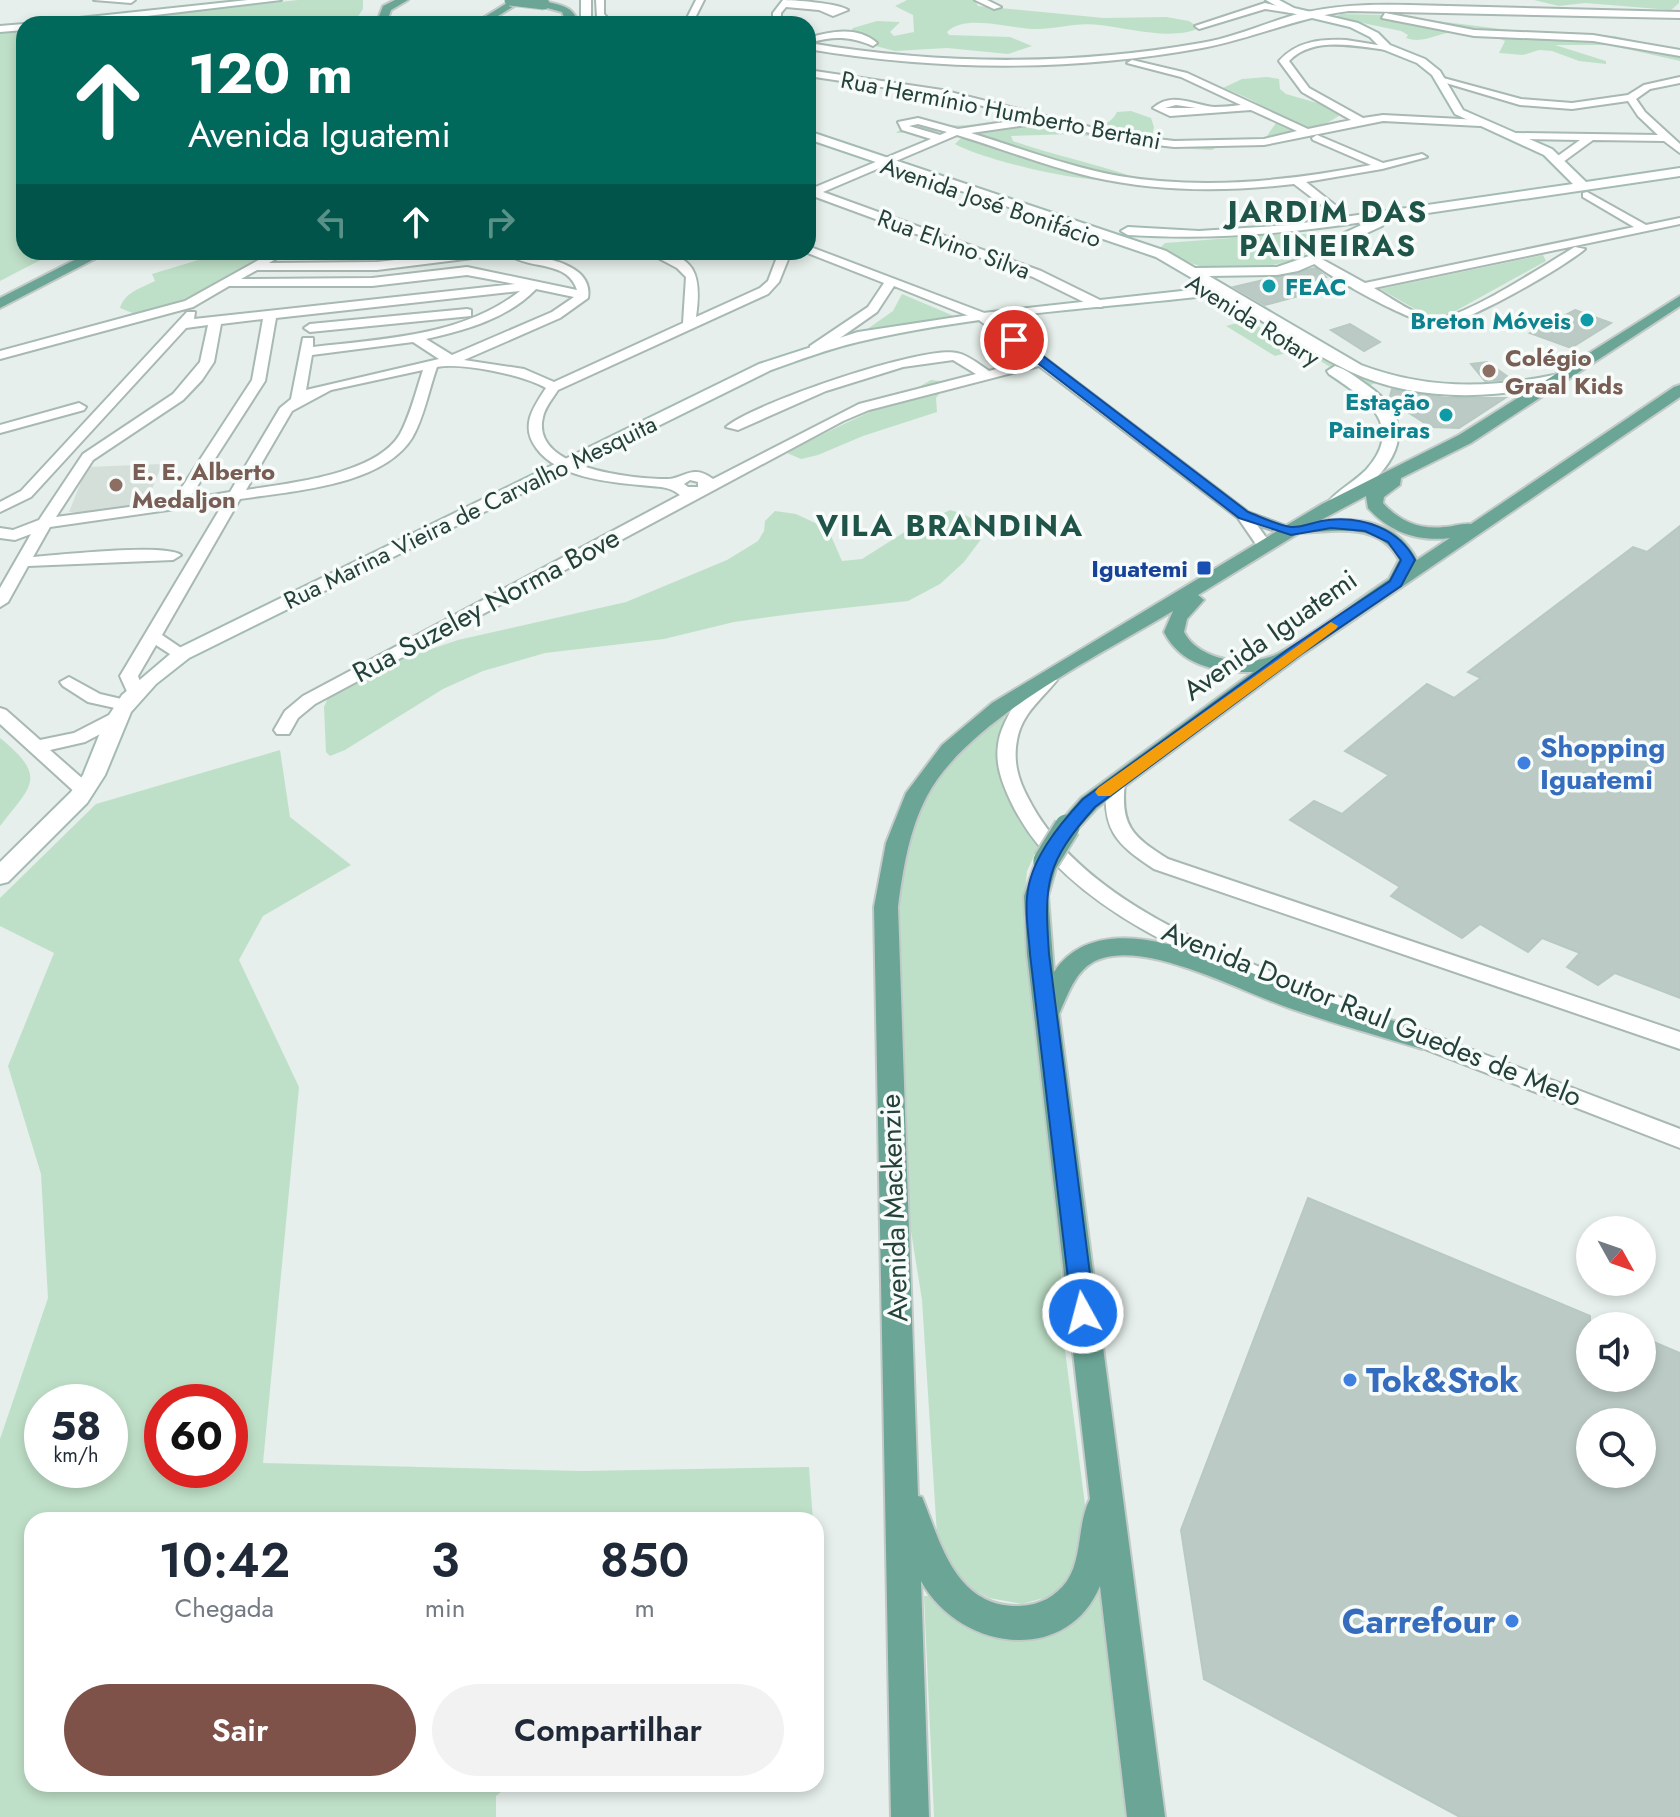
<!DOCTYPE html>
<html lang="pt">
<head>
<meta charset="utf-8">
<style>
  :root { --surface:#fff; --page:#f2f2f3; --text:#1f2937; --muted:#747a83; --accent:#7f5249 }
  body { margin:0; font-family:Jost,sans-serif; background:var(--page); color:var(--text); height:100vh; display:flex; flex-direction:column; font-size:30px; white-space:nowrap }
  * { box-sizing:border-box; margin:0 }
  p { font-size:26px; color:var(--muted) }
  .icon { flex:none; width:44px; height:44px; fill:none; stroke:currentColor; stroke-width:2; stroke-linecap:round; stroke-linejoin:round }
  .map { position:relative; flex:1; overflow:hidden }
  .side { position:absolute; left:24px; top:1512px; width:800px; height:280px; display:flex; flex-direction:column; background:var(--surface); border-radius:24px; box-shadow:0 4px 12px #0003 }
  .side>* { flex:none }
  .top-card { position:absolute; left:16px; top:16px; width:800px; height:244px; border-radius:24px; box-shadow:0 4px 12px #0003; background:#00695c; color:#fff; overflow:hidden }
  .needle { width:52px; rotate:130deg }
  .fabs { position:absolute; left:1576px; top:1216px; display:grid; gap:16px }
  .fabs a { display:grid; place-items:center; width:80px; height:80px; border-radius:50%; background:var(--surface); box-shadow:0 4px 12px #0003; font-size:40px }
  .speed { position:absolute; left:24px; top:1384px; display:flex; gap:16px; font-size:40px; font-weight:700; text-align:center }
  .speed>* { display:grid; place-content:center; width:104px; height:104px; border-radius:50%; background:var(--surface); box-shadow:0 4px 12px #0003; line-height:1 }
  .speed small { font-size:20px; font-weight:400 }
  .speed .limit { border:12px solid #d22; background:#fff; color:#111 }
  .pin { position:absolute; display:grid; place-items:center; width:68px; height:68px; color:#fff; margin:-34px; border:4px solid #fff; border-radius:50%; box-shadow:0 2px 8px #0007 }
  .me { position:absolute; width:88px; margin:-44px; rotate:353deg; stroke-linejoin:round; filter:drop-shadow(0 0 6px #0008) }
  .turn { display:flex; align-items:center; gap:28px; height:168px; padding:0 40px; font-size:36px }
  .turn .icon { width:104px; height:104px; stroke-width:2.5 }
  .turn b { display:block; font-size:56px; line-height:68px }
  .lanes { display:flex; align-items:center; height:76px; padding:0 40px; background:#0003; justify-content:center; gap:40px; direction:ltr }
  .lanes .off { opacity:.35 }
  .eta { display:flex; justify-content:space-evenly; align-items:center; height:136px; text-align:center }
  .eta b { font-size:48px; font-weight:600; line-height:56px }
  .primary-button { display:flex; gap:16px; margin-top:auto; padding:16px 40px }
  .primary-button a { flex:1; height:92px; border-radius:48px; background:var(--accent); color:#fff; font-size:32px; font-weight:600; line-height:92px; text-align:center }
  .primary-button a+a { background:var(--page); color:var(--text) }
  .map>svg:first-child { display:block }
</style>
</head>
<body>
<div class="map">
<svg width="1680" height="1817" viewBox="0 0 1680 1817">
  <rect width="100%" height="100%" fill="#e6efeb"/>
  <!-- built -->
  <polygon fill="#d4dfda" points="162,464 146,504 82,513 69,512 87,467"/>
  <!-- green -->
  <g fill="#bfe0c8" fill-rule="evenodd">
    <polygon points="298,0 363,0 363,9 353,24 74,24"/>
    <path d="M907 0H975L978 6 1104 18 1166 17 1189 21 1199 28C1172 41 1128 28 1100 25 1073 22 1056 30 1032 29 1008 28 965 14 947 32L949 35 1010 37 1032 46 1008 54 947 48 895 51 856 41 850 32 853 28 877 21 900 22 890 32 894 36 914 32 913 15 895 6Z"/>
    <polygon points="1534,0 1679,0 1679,3 1671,10 1585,3 1559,6"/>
    <path d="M1341 14 1389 15 1525 32 1614 36 1680 50V61L1609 45H1555L1606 61V64L1579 61 1552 51 1539 50 1523 55 1499 53 1505 41C1490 34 1468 31 1452 32 1436 34 1423 44 1406 38L1408 35 1401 31 1334 17Z"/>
    <polygon points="24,29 24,252 56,252 0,281 0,32"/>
    <path d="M1267 77 1279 79 1280 89 1286 94 1345 111C1333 123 1278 147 1262 143L1278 120C1262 103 1244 96 1223 88L1242 79Z"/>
    <path d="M1131 111 1151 118 1154 127 1152 137 1208 142 1219 146 1212 150 1194 149 1073 134 1011 136 1013 141C1054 156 1095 163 1136 178 1105 190 985 161 955 144L969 130 896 133C900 129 906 126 912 125 930 122 950 127 968 125 992 122 1018 117 1042 119 1063 120 1105 138 1117 112Z"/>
    <path d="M1287 234H1308L1315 237 1316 248C1288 268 1234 273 1200 266 1187 263 1173 254 1160 248L1165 243Z"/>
    <path d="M213 252H261L249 266 200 293 140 316 120 308C125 292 141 288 155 281L152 274 205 258Z"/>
    <polygon points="1543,255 1546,261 1450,314 1424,314 1380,289"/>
    <polygon points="1183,274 1195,275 1379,381 1371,385 1357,384"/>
    <polygon points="902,294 954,316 863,332 893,311"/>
    <polygon points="1248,320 1297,350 1275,356 1226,326"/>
    <path d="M931 380 948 382 936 398 937 412 863 436 818 455 801 459 787 453C834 426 884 408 931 380Z"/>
    <path d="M950 510C967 515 980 519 982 538L964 562 940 584 908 601 799 613 734 622 664 639 545 653 483 671 443 689 345 750 330 756 326 752 324 707 330 693 372 669 458 640 626 602 727 560 758 541 764 531 765 521 775 511 796 514 828 529 842 561 862 559 903 533Z"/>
    <path d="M999 716 1007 719 1001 739 1040 843 1027 871 1023 916 1061 1244 1062 1327 1087 1520 1086 1550 1064 1587 1051 1596 1022 1604 989 1598 974 1590 950 1566 937 1535 922 1300 910 1225 899 889C903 840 922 795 953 757 965 742 984 729 999 716Z"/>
    <path d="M0 738C48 777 32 785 0 826Z"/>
    <path d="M280 750 290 817 351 865 263 916 239 960 299 1087 263 1463 582 1471 809 1467 813 1520H32V1784H511L496 1796V1817H0V1439L48 1298 41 1174 8 1066 54 953 0 926V898L96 804ZM42 1402H110V1470H42ZM162 1402H230V1470H162Z"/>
    <polygon points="1099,1577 1135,1817 934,1817 924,1596 939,1595 980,1630"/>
  </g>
  <!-- building -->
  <g fill="#bbcac4" stroke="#b8c9c2" stroke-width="2" fill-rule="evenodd">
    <polygon points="1315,268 1326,277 1297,285 1310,293 1265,305 1234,287"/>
    <polygon points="1575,310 1611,323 1571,348 1530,333"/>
    <polygon points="1350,324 1380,342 1364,351 1331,330"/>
    <polygon points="1487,362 1511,379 1485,381 1471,364"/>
    <polygon points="1392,389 1446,398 1505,398 1459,428 1431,427 1389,400"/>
    <polygon points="1680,526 1680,998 1615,973 1598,985 1567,967 1580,953 1542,938 1528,952 1480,924 1462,938 1391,896 1400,887 1290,820 1314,801 1342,814 1389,775 1345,751 1427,684 1454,698 1481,678 1468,672 1633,547 1647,552"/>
    <path d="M1308 1198 1590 1316V1378H1642V1337L1680 1353V1817H1460L1204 1679 1181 1530ZM1590 1422H1642V1474H1590Z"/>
  </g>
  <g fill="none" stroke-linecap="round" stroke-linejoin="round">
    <defs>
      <g id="street">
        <polygon points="94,0 135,0 131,3"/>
        <polygon points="596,0 604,0 604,14 613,24 604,24 597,17"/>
        <polygon points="696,0 704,0 692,24 684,24"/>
        <path d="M783 0C792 0 838 3 848 10L833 16 819 10 786 7 781 13V24H773V13Z"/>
        <polygon points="975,0 987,0 1001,7 994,9"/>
        <polygon points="1265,3 1295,10 1291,13 1265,9 1199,29 1195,26"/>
        <path d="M1409 5 1680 12V18L1349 11C1298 17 1252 39 1202 48 1070 72 940 71 808 49V38C831 31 858 26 877 43L873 46C850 36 833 36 809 43 940 65 1070 66 1201 43 1233 38 1263 24 1294 15 1332 5 1370 4 1409 5Z"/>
        <polygon points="1385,13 1474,30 1593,35 1680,50 1680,56 1593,41 1474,36 1382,18"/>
        <path d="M1346 40 1390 47 1386 50C1355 46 1313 36 1289 61L1309 88 1363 118 1383 115 1480 120 1485 123 1480 126 1383 121 1264 145 1174 147 1122 141 1038 120 1034 124 971 133C1020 148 1069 167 1119 176 1203 190 1288 181 1371 165L1313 140 1312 138 1317 135 1383 163 1422 154 1427 157 1382 169 1306 182 1340 209V213H1332L1294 184C1227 192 1159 192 1092 177 1046 166 1003 149 957 135L823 192 1041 271 1102 301V307H1094L1033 277 813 196 808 197V187L813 188 931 139 902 130 898 122 918 118 958 129 1032 118 942 96 808 76V70L942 90 1122 135 1174 141 1264 139 1297 131 1251 110 1170 116 1153 108C1172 91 1193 105 1215 107 1223 107 1232 106 1241 105L1181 77 1127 63 1132 60 1187 73 1308 129 1351 120 1302 92 1279 61C1297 41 1321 39 1346 40ZM1176 105 1196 108H1165ZM918 124 947 132 940 135 909 126Z"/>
        <polygon points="1436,76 1521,99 1572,103 1628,95 1644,85 1680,77 1680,83 1650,89 1636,99 1645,112 1680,144 1680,153 1664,141 1593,140 1563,162 1555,162 1555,158 1580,140 1517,139 1512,136 1517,133 1658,135 1638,116 1628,101 1572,109 1520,105 1436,80"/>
        <path d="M1587 192 1646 225 1680 218V224L1374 288C1393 299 1415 316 1436 318 1464 319 1547 263 1575 247L1585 249C1566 266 1462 326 1439 325 1414 325 1327 276 1308 259L1318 257 1365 283 1634 227 1583 197V193Z"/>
        <path d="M808 246 987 314 1248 512 1299 531 1291 536 1257 525 1273 547 1270 550H1260L1238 518 1039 366 869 410 843 421 315 704 298 718 289 734H277L274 730 285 711 303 696 680 495C668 485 655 487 640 485 607 482 558 477 537 449 520 427 532 409 546 388 523 375 462 362 437 367 429 389 424 418 412 438 382 486 292 491 240 499L162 635 190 654 188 658H176L156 645 138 676 144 692 141 696H129L120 676 224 502 50 527 33 557C58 555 166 543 181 555L173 560 28 566 8 602 0 607V588L31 534 15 540 0 538V528L13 530 39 520 83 454 173 394 200 362 208 325 186 328 31 497 0 512V502L21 491 187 312H195L194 319 515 284 467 275 372 286H229L193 307 0 359V351L185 301 273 252H287L269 263 377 262 467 252H503L497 255 377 270H257L241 279 372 278 467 267 577 290C568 261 533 269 513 257L519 254C543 257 594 264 588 298L560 318 464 360 524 369 554 382 683 323 686 277 677 268 647 252C696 252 702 275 696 317L760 288 768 281 779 252H791L779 282 768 294 558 390C553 398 545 407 543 417 530 469 633 479 667 479 684 479 692 463 713 479L859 404 976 374 953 360 903 367 826 391 738 430 726 427C752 404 923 345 957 353 968 355 980 365 989 371L1031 360 979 320 894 286 877 312 820 352H810V346L868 307 884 283 805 252H808ZM536 289 574 297 552 312 452 355 426 339C466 330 507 319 536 289ZM520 291C463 336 383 339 313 347V338H303L291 399 280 408 230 492 189 499 265 381 276 318ZM263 319 252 380 173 501 56 517 93 460 183 400 202 380 214 362 221 324ZM413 342 439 359 306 390 312 355ZM423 370C416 391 410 416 400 434 376 475 289 483 246 490L292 411 331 390ZM690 480 698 482V487H688L684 484Z"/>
        <polygon points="467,309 471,310 471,316 310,332 304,328 310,324"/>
        <polygon points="79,403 86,407 84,410 0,433 0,425"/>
        <path d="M1048 675 1057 680C1041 700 1022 713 1017 740 1013 762 1018 779 1028 798 1085 911 1251 964 1363 1006L1366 1012 1363 1018H1347C1234 974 1069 920 1012 804 1001 781 993 760 1000 735 1007 714 1026 680 1048 675Z"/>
        <polygon points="69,677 100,694 130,701 133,705 124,710 88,702 63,686 60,682"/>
        <polygon points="0,708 6,710 40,740 74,733 111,714 123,714 126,718 123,722 85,742 50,750 92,787 94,791 92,795 78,795 0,724"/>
        <path d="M1116 776 1125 782C1120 826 1132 836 1168 859L1680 1032V1049L1154 869C1116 844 1101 829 1107 782Z"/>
        <polygon points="1407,1025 1680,1129 1680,1148 1399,1039 1396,1033 1399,1027"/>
      </g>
      <g id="secondary">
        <polygon points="248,0 281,0 80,24 46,24 51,21"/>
        <rect x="581" y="0" width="10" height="24"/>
        <path d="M1266 0H1279L1294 8 1358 23 1378 33 1390 45 1425 59 1440 71 1463 110 1552 149 1586 182 1680 168V176L1380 220 1384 223 1382 226 1339 246 1319 262 1298 271 1277 275 1209 276 1361 365C1425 389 1487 389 1554 375L1560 377V383C1492 400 1414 402 1349 371 1302 348 1257 317 1212 290L1211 295 1206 296C1091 309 971 315 858 342 828 349 799 360 771 370L189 658 156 684 131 712 105 775 87 803 8 882 0 884V862L71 792 83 775 104 723 122 695 175 650 759 364 858 332 983 313 1209 288 1156 257 808 139V131L1166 251 1195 268 1277 267 1309 256 1329 240 1370 221C1286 234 1213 240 1128 235L1121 231 1128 227 1199 231 1289 225 1573 184 1544 155 1455 114 1432 75 1417 63 1382 49 1370 37 1350 27 1287 12Z"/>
        <polygon points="24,24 24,30 0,32 0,26"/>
        <path d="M1335 366C1346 369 1357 378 1367 385 1409 414 1407 449 1372 482 1362 492 1350 504 1337 507L1328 502C1338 490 1354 482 1366 470 1407 425 1365 398 1329 374L1327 371Z"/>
      </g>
      <g id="primary">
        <polygon points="395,0 408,0 391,10 386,24 376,24 383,6"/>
        <polygon points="512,0 524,0 485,24 473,24"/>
        <path d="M544 1C559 5 576 6 577 24H567L562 12 540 6V2Z"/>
        <polygon points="90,252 108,252 0,308 0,298"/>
        <path d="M1680 296V306L1471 443 1401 478 1400 485 1384 497 1383 503C1399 521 1420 530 1444 527 1453 527 1461 523 1471 524L1674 387 1680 385V397L1302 655 1124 787 1097 808 1075 832H1059L1056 827 1081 798 1253 672C1218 673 1181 666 1164 632L1173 611C1100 655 967 720 927 796 909 830 903 869 898 907L918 1496 922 1497C941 1544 956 1608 1020 1606 1040 1605 1055 1597 1067 1581 1083 1557 1077 1523 1090 1499L1027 954 1024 896 1038 855H1054L1058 861 1048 896 1054 972C1106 894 1241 973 1308 995 1349 1009 1390 1019 1431 1032L1435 1039 1431 1046 1422 1049C1379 1036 1335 1024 1292 1009 1244 993 1153 943 1103 958 1077 965 1069 992 1059 1014L1165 1817H1127L1100 1586C1066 1667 959 1650 921 1581L929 1817H891L874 907 886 843 906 793 942 745 992 703 1322 504 1459 435ZM1366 496 1368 508C1389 532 1418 542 1450 538L1417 560C1397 521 1359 517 1319 521ZM1332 531C1360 530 1385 533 1399 560L1389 579C1353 603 1317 632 1279 653 1252 668 1199 662 1184 632L1187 619 1204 600 1198 595 1299 533Z"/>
      </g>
    </defs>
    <!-- street casing -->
    <use href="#street" stroke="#a8b8b2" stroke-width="4"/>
    <!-- secondary casing -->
    <use href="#secondary" stroke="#a4bbb3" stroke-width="4"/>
    <!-- primary casing -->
    <use href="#primary" stroke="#c2cac8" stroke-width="4"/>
    <!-- street -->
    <use href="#street" fill="#fff" fill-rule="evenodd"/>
    <!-- secondary -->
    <use href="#secondary" fill="#fff" fill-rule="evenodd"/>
    <!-- primary -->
    <use href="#primary" fill="#6aa596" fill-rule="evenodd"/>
    <defs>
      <polyline id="primary-bridge-far1" points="510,0 544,4"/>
      <polyline id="primary-bridge" points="1046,861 1067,827"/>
    </defs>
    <!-- primary-bridge-far1 casing -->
    <use href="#primary-bridge-far1" stroke="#c2cac8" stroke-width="13" stroke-linecap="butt"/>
    <!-- primary-bridge casing -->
    <use href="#primary-bridge" stroke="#c2cac8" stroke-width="29" stroke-linecap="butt"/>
    <!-- primary-bridge-far1 -->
    <use href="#primary-bridge-far1" stroke="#6aa596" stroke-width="11"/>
    <!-- primary-bridge -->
    <use href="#primary-bridge" stroke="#6aa596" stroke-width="25"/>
  </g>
  <!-- route -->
  <path fill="#1a73e8" stroke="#114b97" stroke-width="2" d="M1010 337H1018L1248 512C1261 517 1277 525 1291 527 1302 528 1316 521 1328 520 1363 516 1399 529 1415 560L1401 586 1301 654 1095 807C1045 863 1044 883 1049 954L1095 1313 1092 1320 1083 1323 1075 1320 1072 1313 1030 954C1029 936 1025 916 1027 897 1030 860 1058 826 1083 799L1290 648 1390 581 1401 560 1388 542 1365 531 1331 528 1291 535 1239 518 1010 342Z"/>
  <!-- slow -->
  <polygon fill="#f59e0b" points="1331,622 1338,626 1336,629 1110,796 1098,796 1095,792 1098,788"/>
  <!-- markers -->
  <g fill="#0f9aa8" stroke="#f7fbf9" stroke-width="3">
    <circle cx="1269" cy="286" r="8"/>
    <circle cx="1587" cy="320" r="8"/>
    <circle cx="1446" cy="415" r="8"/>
  </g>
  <g fill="#8d6e63" stroke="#f7fbf9" stroke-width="3">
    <circle cx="1489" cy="371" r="8"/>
    <circle cx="116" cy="485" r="8"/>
  </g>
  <rect fill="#1a4fb4" stroke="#f7fbf9" stroke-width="3" x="1196" y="560" width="16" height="16" rx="4"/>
  <g fill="#3f7fe0" stroke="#f7fbf9" stroke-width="3">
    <circle cx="1524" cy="763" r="8"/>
    <circle cx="1350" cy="1380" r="8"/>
    <circle cx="1512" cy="1621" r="8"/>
  </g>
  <g text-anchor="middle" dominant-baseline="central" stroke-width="7" stroke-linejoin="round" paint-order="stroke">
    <!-- far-street labels -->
    <g font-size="24" fill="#24423a" stroke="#f7fbf9">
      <text transform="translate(1001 110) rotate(11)">Rua Hermínio Humberto Bertani</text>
      <text transform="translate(991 202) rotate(19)">Avenida José Bonifácio</text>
      <text transform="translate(954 244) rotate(20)">Rua Elvino Silva</text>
      <text transform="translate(1253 320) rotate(32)">Avenida Rotary</text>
      <text transform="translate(470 512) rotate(-26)">Rua Marina Vieira de Carvalho Mesquita</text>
    </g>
    <!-- far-culture labels -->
    <g font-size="24" font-weight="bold" fill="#0d838f" stroke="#f7fbf9" text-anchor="end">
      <text x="1285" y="286" text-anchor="start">FEAC</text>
      <text x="1571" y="320">Breton Móveis</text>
      <text x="1430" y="401">Estação<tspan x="1430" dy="28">Paineiras</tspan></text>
    </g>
    <!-- far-education labels -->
    <g font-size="24" font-weight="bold" fill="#785e54" stroke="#f7fbf9" text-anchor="start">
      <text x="1505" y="357">Colégio<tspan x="1505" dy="28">Graal Kids</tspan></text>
      <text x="132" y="471">E. E. Alberto<tspan x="132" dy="28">Medaljon</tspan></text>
    </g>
    <!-- far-transit labels -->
    <g font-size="24" font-weight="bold" fill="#164399" stroke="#f7fbf9" text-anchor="end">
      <text x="1188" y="568">Iguatemi</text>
    </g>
    <!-- street labels -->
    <g font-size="28" fill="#24423a" stroke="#f7fbf9">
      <text transform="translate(486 605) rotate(-28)">Rua Suzeley Norma Bove</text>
      <text transform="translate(1270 635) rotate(-35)">Avenida Iguatemi</text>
      <text transform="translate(1372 1014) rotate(22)">Avenida Doutor Raul Guedes de Melo</text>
      <text transform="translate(894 1208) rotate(-92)">Avenida Mackenzie</text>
    </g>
    <!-- shop labels -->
    <g font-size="28" font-weight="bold" fill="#366cbe" stroke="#f7fbf9" text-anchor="start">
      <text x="1540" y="747">Shopping<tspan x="1540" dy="32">Iguatemi</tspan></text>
    </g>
    <!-- far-district labels -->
    <g font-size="30" font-weight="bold" letter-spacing="2" fill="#1f5548" stroke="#f7fbf9">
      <text x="1328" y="211">JARDIM DAS<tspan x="1328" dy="34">PAINEIRAS</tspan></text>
      <text x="950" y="525">VILA BRANDINA</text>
    </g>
    <!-- near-shop labels -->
    <g font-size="34" font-weight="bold" fill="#366cbe" stroke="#f7fbf9" text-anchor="start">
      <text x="1366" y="1380">Tok&amp;Stok</text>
      <text x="1496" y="1621" text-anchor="end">Carrefour</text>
    </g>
  </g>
</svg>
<div class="fabs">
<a><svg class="needle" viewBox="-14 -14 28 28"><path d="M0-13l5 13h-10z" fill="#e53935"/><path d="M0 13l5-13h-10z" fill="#747a83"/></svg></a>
<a><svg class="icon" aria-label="sound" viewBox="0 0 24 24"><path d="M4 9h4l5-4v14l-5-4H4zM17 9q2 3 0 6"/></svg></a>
<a><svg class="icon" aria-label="search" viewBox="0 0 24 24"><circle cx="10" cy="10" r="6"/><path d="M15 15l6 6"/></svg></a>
</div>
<div class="speed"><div>58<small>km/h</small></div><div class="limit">60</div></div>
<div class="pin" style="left:1014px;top:340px;background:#d93025"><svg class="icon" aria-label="arrive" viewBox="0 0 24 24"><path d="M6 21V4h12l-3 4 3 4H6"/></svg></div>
<svg class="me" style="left:1083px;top:1313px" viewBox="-20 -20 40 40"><circle r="17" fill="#1a73e8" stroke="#fff" stroke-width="3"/><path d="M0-11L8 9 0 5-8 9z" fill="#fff"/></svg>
<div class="top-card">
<div class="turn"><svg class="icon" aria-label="ahead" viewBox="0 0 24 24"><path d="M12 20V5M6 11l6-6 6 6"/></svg><div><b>120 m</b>Avenida Iguatemi</div></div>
<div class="lanes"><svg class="icon off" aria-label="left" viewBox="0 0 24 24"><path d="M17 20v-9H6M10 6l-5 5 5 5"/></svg><svg class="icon" aria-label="ahead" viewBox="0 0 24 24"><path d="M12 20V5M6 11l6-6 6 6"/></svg><svg class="icon off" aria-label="right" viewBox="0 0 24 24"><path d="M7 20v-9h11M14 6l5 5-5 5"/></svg></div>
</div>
<section class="side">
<div class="eta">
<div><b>10:42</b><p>Chegada</p></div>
<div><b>3</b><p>min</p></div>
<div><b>850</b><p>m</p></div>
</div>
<div class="primary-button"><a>Sair</a><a>Compartilhar</a></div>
</section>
</div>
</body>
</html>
